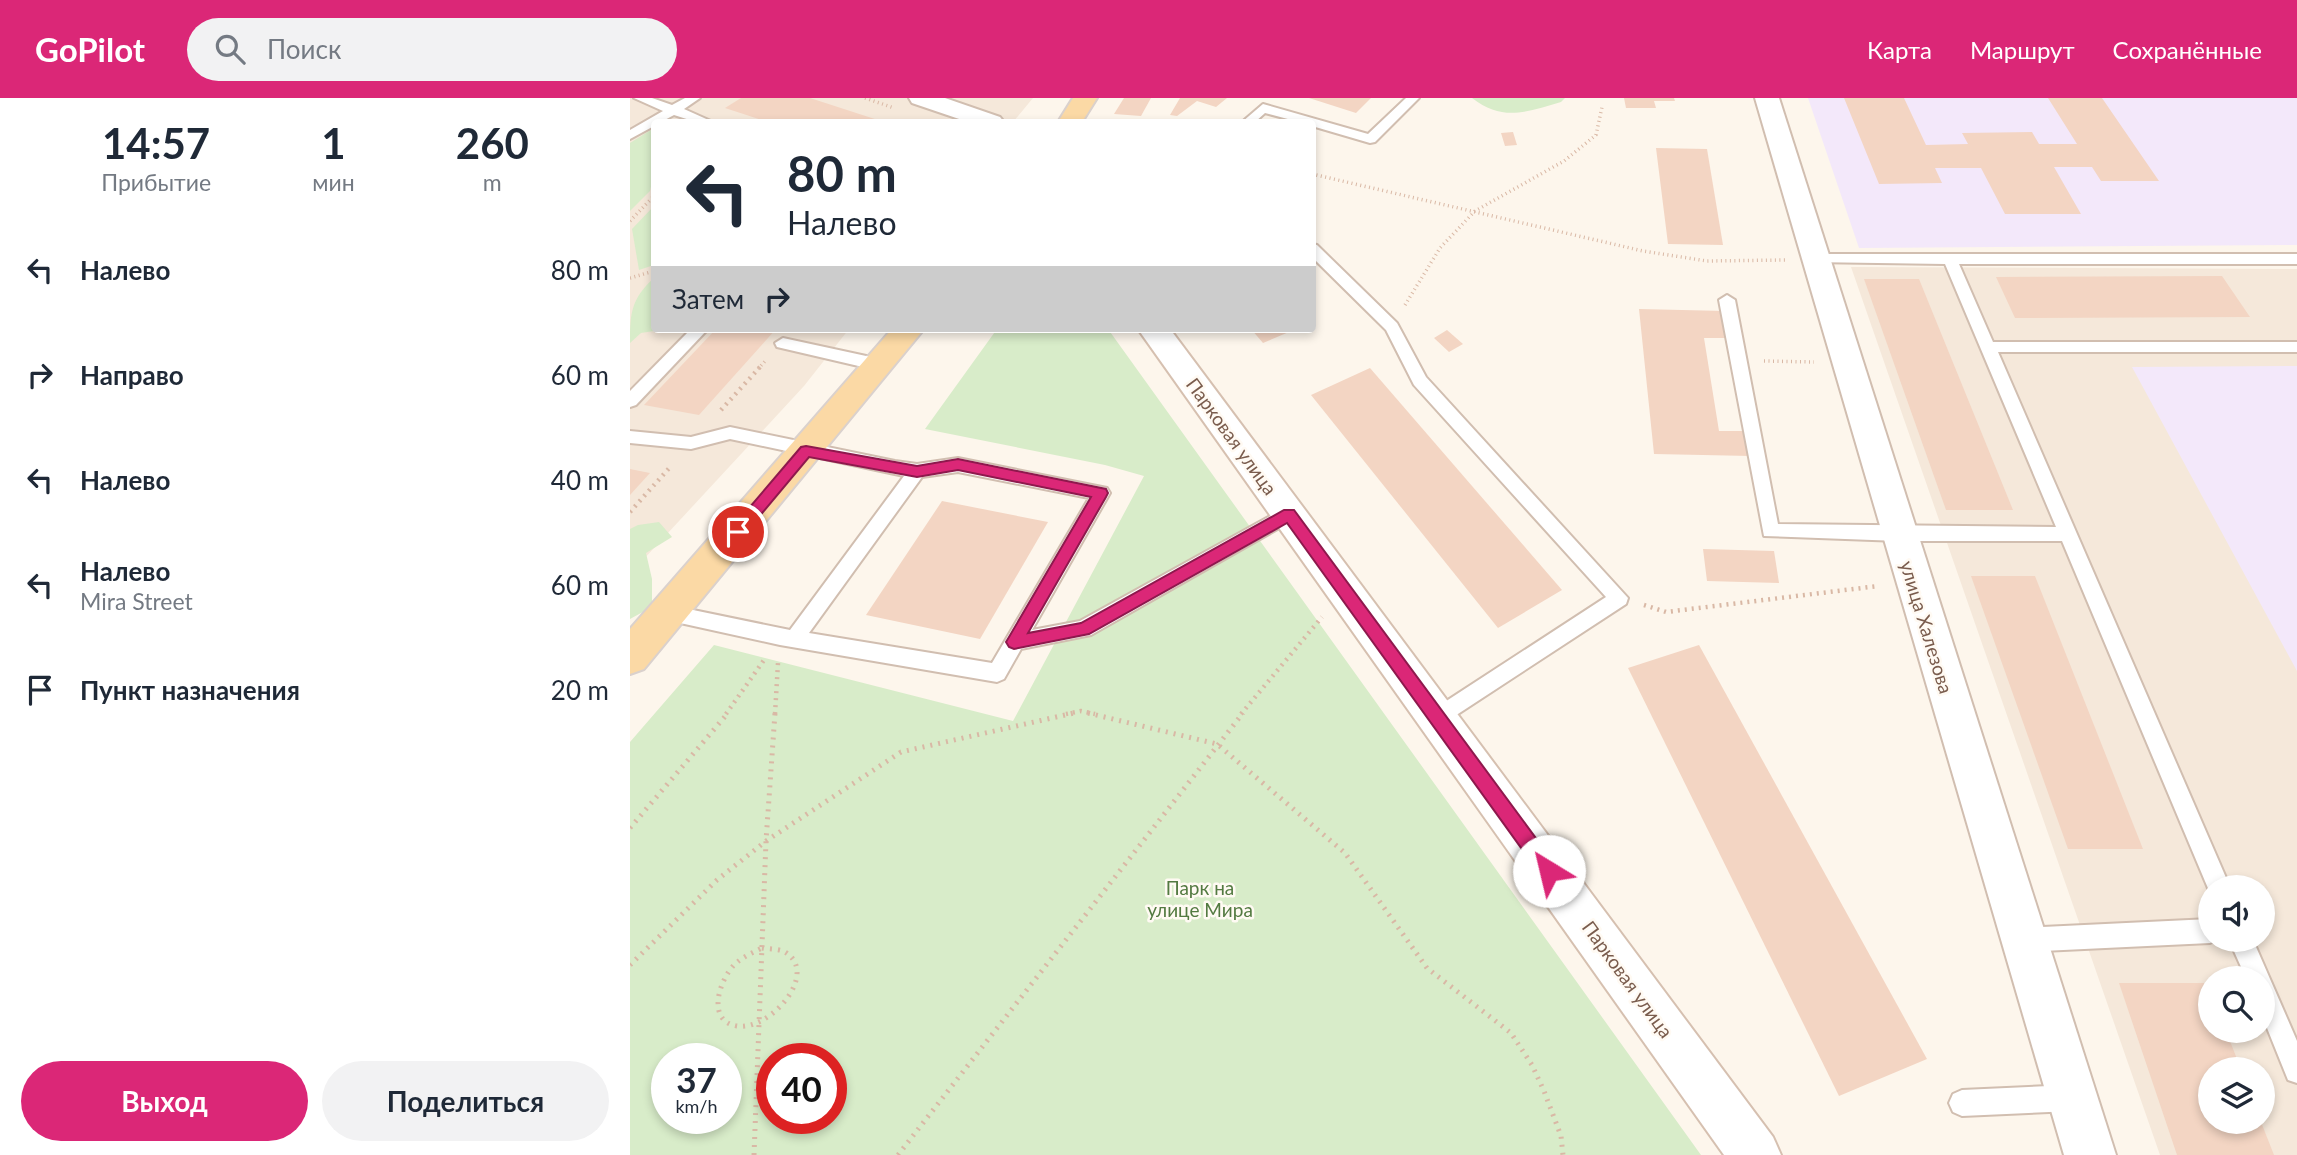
<!DOCTYPE html>
<html lang="ru">
<head>
<meta charset="utf-8">
<style>
  :root { --surface:#fff; --page:#f2f2f3; --text:#1f2937; --muted:#747a83; --accent:#db2777 }
  body { margin:0; font-family:Lato,sans-serif; background:var(--page); color:var(--text); height:100vh; display:flex; flex-direction:column; font-size:26px; white-space:nowrap }
  * { box-sizing:border-box; margin:0 }
  p { font-size:23px; color:var(--muted) }
  .icon { flex:none; width:38px; height:38px; fill:none; stroke:currentColor; stroke-width:2; stroke-linecap:round; stroke-linejoin:round }
  .map { position:relative; flex:1; overflow:hidden }
  .side { display:flex; flex-direction:column; background:var(--surface); width:630px }
  .side>* { flex:none }
  .top-card { position:absolute; left:21px; top:21px; width:665px; height:214px; border-radius:7px; box-shadow:0 4px 10px #0003; background:#fff; color:var(--text); overflow:hidden }
  .fabs { position:absolute; left:1568px; top:777px; display:grid; gap:14px }
  .fabs a { display:grid; place-items:center; width:77px; height:77px; border-radius:50%; background:var(--surface); box-shadow:0 4px 10px #0003; font-size:35px }
  .speed { position:absolute; left:21px; top:945px; display:flex; gap:14px; font-size:35px; font-weight:700; text-align:center }
  .speed>* { display:grid; place-content:center; width:91px; height:91px; border-radius:50%; background:var(--surface); box-shadow:0 4px 10px #0003; line-height:1 }
  .speed small { font-size:18px; font-weight:400 }
  .speed .limit { border:10px solid #d22; background:#fff; color:#111 }
  .pin { position:absolute; display:grid; place-items:center; width:60px; height:60px; color:#fff; margin:-30px; border:4px solid #fff; border-radius:50%; box-shadow:0 2px 7px #0007 }
  .me { position:absolute; width:77px; margin:-38px; rotate:324deg; stroke-linejoin:round; filter:drop-shadow(0 0 5px #0008) }
  .turn { display:flex; align-items:center; gap:24px; height:147px; padding:0 21px; font-size:32px }
  .turn .icon { width:91px; height:91px; stroke-width:2.5 }
  .turn b { display:block; font-size:49px; line-height:60px }
  .then { display:flex; align-items:center; height:66px; padding:0 21px; background:#0003; gap:14px; font-size:26px }
  .eta { display:flex; justify-content:space-evenly; align-items:center; height:119px; text-align:center }
  .eta b { font-size:42px; font-weight:700; line-height:49px }
  .primary-button { display:flex; gap:14px; margin-top:auto; padding:14px 21px }
  .primary-button a { flex:1; height:80px; border-radius:42px; background:var(--accent); color:#fff; font-size:28px; font-weight:700; line-height:80px; text-align:center }
  .primary-button a+a { background:var(--page); color:var(--text) }
  ul { padding:0; list-style:none }
  li { display:flex; align-items:center; gap:21px; height:105px; padding:0 21px }
  li div { flex:1 }
  li b { display:block; font-size:26px }
  li em { font-style:normal }
  header { display:flex; align-items:center; gap:42px; box-sizing:border-box; height:98px; padding:0 35px; background:var(--accent); color:#fff }
  header strong { font-size:33px }
  nav { display:flex; gap:38px; margin-inline-start:auto; font-size:24px }
  .search { width:490px; height:63px; background:var(--page); display:flex; align-items:center; gap:18px; box-sizing:border-box; padding:0 24px; border-radius:38px; color:var(--muted); font-size:26px }
  main { display:flex; flex:1; min-height:0 }
  .map>svg:first-child { display:block }
</style>
</head>
<body>
<header>
<strong>GoPilot</strong>
<div class="search"><svg class="icon" aria-label="search" viewBox="0 0 24 24"><circle cx="10" cy="10" r="6"/><path d="M15 15l6 6"/></svg>Поиск</div>
<nav><a>Карта</a><a>Маршрут</a><a>Сохранённые</a></nav>
</header>
<main>
<section class="side">
<div class="eta">
<div><b>14:57</b><p>Прибытие</p></div>
<div><b>1</b><p>мин</p></div>
<div><b>260</b><p>m</p></div>
</div>
<ul>
<li><svg class="icon" aria-label="left" viewBox="0 0 24 24"><path d="M17 20v-9H6M10 6l-5 5 5 5"/></svg><div><b>Налево</b></div><em>80 m</em></li>
<li><svg class="icon" aria-label="right" viewBox="0 0 24 24"><path d="M7 20v-9h11M14 6l5 5-5 5"/></svg><div><b>Направо</b></div><em>60 m</em></li>
<li><svg class="icon" aria-label="left" viewBox="0 0 24 24"><path d="M17 20v-9H6M10 6l-5 5 5 5"/></svg><div><b>Налево</b></div><em>40 m</em></li>
<li><svg class="icon" aria-label="left" viewBox="0 0 24 24"><path d="M17 20v-9H6M10 6l-5 5 5 5"/></svg><div><b>Налево</b><p>Mira Street</p></div><em>60 m</em></li>
<li><svg class="icon" aria-label="arrive" viewBox="0 0 24 24"><path d="M6 21V4h12l-3 4 3 4H6"/></svg><div><b>Пункт назначения</b></div><em>20 m</em></li>
</ul>
<div class="primary-button"><a>Выход</a><a>Поделиться</a></div>
</section>
<div class="map">
<svg width="1667" height="1057" viewBox="0 0 1667 1057">
  <rect width="100%" height="100%" fill="#fdf6ec"/>
  <!-- residential -->
  <g fill="#f5e8da" fill-rule="evenodd">
    <polygon points="0,0 403,0 383,24 24,24 24,231 219,231 174,288 0,476"/>
    <path d="M1221 169 1667 171V1057H1530ZM1580 789H1633V842H1580ZM1580 880H1633V933H1580ZM1580 971H1633V1024H1580Z"/>
  </g>
  <!-- education -->
  <g fill="#f3e8fa">
    <polygon points="1178,0 1667,0 1667,147 1229,150"/>
    <polygon points="1667,268 1667,573 1502,269"/>
  </g>
  <!-- green -->
  <g fill="#d8ecc9" fill-rule="evenodd">
    <path d="M842 0H935L931 4C896 14 873 24 842 0Z"/>
    <polygon points="24,30 24,76 20,93 0,113 0,45"/>
    <polygon points="24,108 24,167 9,172 2,131"/>
    <path d="M24 180V231H37L11 235 0 245C0 215 1 201 24 180Z"/>
    <path d="M367 231H478L1071 1057H0V644L84 547 383 623 514 378 475 367 295 331ZM37 961H96V1020H37ZM142 961H201V1020H142Z"/>
    <polygon points="29,424 42,439 16,455 22,481 22,509 0,521 0,431 8,427"/>
  </g>
  <!-- building -->
  <g fill="#f3d5c3">
    <polygon points="111,0 180,0 254,24 138,24 95,10"/>
    <polygon points="494,0 521,0 511,18 484,16"/>
    <polygon points="550,0 597,0 586,9 567,3 547,18 540,17"/>
    <polygon points="679,0 741,0 726,15"/>
    <polygon points="994,0 1044,0 1045,3 1024,3 1026,10 996,10"/>
    <polygon points="1214,0 1274,0 1296,47 1338,46 1332,35 1402,34 1409,46 1447,46 1418,0 1472,0 1529,83 1471,83 1462,69 1424,69 1451,116 1375,116 1351,70 1305,70 1312,85 1249,86"/>
    <polygon points="883,34 887,47 875,48 871,35"/>
    <polygon points="1026,50 1077,51 1093,147 1038,146"/>
    <polygon points="1592,178 1620,219 1385,220 1366,179"/>
    <polygon points="1234,181 1289,181 1383,412 1316,412"/>
    <polygon points="1009,211 1095,213 1099,240 1074,240 1089,333 1116,333 1121,358 1024,356"/>
    <polygon points="86,231 146,231 69,317 14,307"/>
    <polygon points="621,231 666,231 633,245"/>
    <polygon points="817,232 833,246 819,254 804,240"/>
    <polygon points="740,270 932,492 868,530 681,297"/>
    <polygon points="0,371 20,375 0,397"/>
    <polygon points="312,403 418,424 350,541 236,517"/>
    <polygon points="1073,451 1144,453 1149,485 1077,483"/>
    <polygon points="1341,478 1405,478 1513,751 1438,751"/>
    <polygon points="1069,547 1297,961 1209,998 998,570"/>
    <polygon points="1489,885 1577,885 1580,893 1580,933 1596,933 1611,971 1580,971 1580,1024 1631,1024 1644,1057 1547,1057"/>
  </g>
  <g fill="none" stroke-linecap="round" stroke-linejoin="round">
    <defs>
      <g id="lane">
        <polygon points="4,0 22,0 42,7 55,0 70,0 54,11 83,24 66,24 44,17 31,24 24,24 24,28 0,41 0,32 33,13"/>
        <polygon points="776,0 789,0 745,44 740,45 682,28 682,24 669,24 635,15 625,24 612,24 633,6 738,36"/>
        <polygon points="682,146 687,147 767,225 796,279 998,500 996,506 808,629 801,627 798,620 801,613 976,499 784,287 756,232 682,159"/>
        <polygon points="1185,156 1667,156 1667,166 1329,166 1363,244 1667,244 1667,254 1368,254 1600,789 1580,789 1580,795 1432,443 1269,443 1134,438 1089,202 1097,197 1105,202 1148,426 1426,429 1315,166 1180,164 1178,161"/>
        <polygon points="61,231 78,231 6,307 0,309 0,293"/>
        <polygon points="153,240 250,261 258,267 250,273 147,249 145,245"/>
        <path d="M100 329 265 363 287 366 328 360 477 390 480 395 402 532 450 523 653 411H665L668 416 665 421 461 537 391 551 374 581 367 584 150 547 32 521 29 515 32 509 39 507 160 532 274 378 100 341 61 351 0 345V333L61 339ZM328 374 459 400 362 565 179 535 292 379Z"/>
        <polygon points="1580,821 1580,842 1587,842 1580,845 1393,854 1385,850 1381,842 1385,834 1393,830"/>
        <polygon points="1599,842 1623,842 1667,943 1667,985 1658,982 1633,920 1633,880 1616,880"/>
        <polygon points="1442,987 1451,991 1455,1000 1451,1009 1442,1013 1332,1018 1323,1014 1319,1005 1323,996 1332,992"/>
      </g>
      <g id="street">
        <polygon points="279,0 315,0 370,19 374,24 338,24 282,5"/>
        <polygon points="1125,0 1149,0 1486,1057 1434,1057"/>
      </g>
      <polygon id="secondary" points="508,231 540,231 1143,1039 1151,1057 1094,1057"/>
      <g id="primary">
        <polygon points="443,0 467,0 452,24 428,24"/>
        <polygon points="262,231 294,231 14,571 0,576 0,531"/>
      </g>
    </defs>
    <!-- lane casing -->
    <use href="#lane" stroke="#d1beb0" stroke-width="4"/>
    <!-- street casing -->
    <use href="#street" stroke="#d1beb0" stroke-width="4"/>
    <!-- secondary casing -->
    <use href="#secondary" stroke="#d6c0b0" stroke-width="4"/>
    <!-- primary casing -->
    <use href="#primary" stroke="#dad1cd" stroke-width="4"/>
    <!-- path-far2 -->
    <g stroke="#d9b8a5" stroke-width="3.5" stroke-dasharray="1 3.5" stroke-linecap="butt">
      <polyline points="235,0 264,10"/>
      <polyline points="682,76 1013,153 1077,163 1155,162"/>
      <polyline points="0,123 24,98"/>
      <polyline points="0,180 24,173"/>
      <polyline points="775,207 810,150 845,113 934,63 966,37 972,9"/>
      <polyline points="1134,263 1184,264"/>
      <polyline points="128,271 137,261"/>
    </g>
    <!-- path-far1 -->
    <g stroke="#d9b8a5" stroke-width="4.5" stroke-dasharray="2 5" stroke-linecap="butt">
      <polyline points="91,312 130,269"/>
      <polyline points="0,414 41,368"/>
      <polyline points="1014,507 1036,514 1248,488"/>
      <polyline points="96,616 134,562"/>
      <polyline points="145,616 148,565"/>
      <polyline points="436,616 451,613 465,616"/>
      <polyline points="611,616 692,519"/>
    </g>
    <!-- path -->
    <g stroke="#d9b8a5" stroke-width="5" stroke-dasharray="2 6" stroke-linecap="butt">
      <polyline points="458,615 587,646 715,755 797,870 881,935 902,967 914,993 931,1038 933,1057"/>
      <polyline points="0,730 98,615"/>
      <path d="M132 850C138 851 148 851 153 853 192 873 141 933 107 928 76 923 89 883 104 867 112 859 122 855 132 850Z"/>
      <polyline points="0,867 87,782 136,743 271,654 444,615"/>
      <polyline points="124,1057 136,743 145,615"/>
      <polyline points="268,1057 613,615"/>
    </g>
    <!-- lane -->
    <use href="#lane" fill="#fff" fill-rule="evenodd"/>
    <!-- street -->
    <use href="#street" fill="#fff" fill-rule="evenodd"/>
    <!-- secondary -->
    <use href="#secondary" fill="#fff" fill-rule="evenodd"/>
    <!-- primary -->
    <use href="#primary" fill="#fbd9a5" fill-rule="evenodd"/>
  </g>
  <!-- route -->
  <polygon fill="#db2777" stroke="#8e194d" stroke-width="2" points="176,348 287,368 328,361 476,391 478,395 476,399 398,535 451,525 654,412 664,412 925,766 928,773 925,779 919,782 912,779 657,425 459,536 384,551 379,549 376,544 379,539 461,399 328,372 287,379 179,359 113,438 102,438 100,434 102,430 171,349"/>
  <g text-anchor="middle" dominant-baseline="central" stroke-width="5" stroke-linejoin="round" paint-order="stroke">
    <!-- street labels -->
    <g font-size="19" fill="#7a5c4d" stroke="#fffaf3">
      <text transform="translate(602 338) rotate(54)">Парковая улица</text>
      <text transform="translate(1297 529) rotate(73)">улица Халезова</text>
      <text transform="translate(998 881) rotate(54)">Парковая улица</text>
    </g>
    <!-- park labels -->
    <g font-size="19" fill="#537a41" stroke="#fffaf3">
      <text x="570" y="789">Парк на<tspan x="570" dy="22">улице Мира</tspan></text>
    </g>
  </g>
</svg>
<div class="fabs">
<a><svg class="icon" aria-label="sound" viewBox="0 0 24 24"><path d="M4 9h4l5-4v14l-5-4H4zM17 9q2 3 0 6"/></svg></a>
<a><svg class="icon" aria-label="search" viewBox="0 0 24 24"><circle cx="10" cy="10" r="6"/><path d="M15 15l6 6"/></svg></a>
<a><svg class="icon" aria-label="layers" viewBox="0 0 24 24"><path d="M12 4l9 5-9 5-9-5zM3 14l9 5 9-5"/></svg></a>
</div>
<div class="speed"><div>37<small>km/h</small></div><div class="limit">40</div></div>
<div class="pin" style="left:108px;top:434px;background:#d93025"><svg class="icon" aria-label="arrive" viewBox="0 0 24 24"><path d="M6 21V4h12l-3 4 3 4H6"/></svg></div>
<svg class="me" style="left:919px;top:773px" viewBox="-20 -20 40 40"><circle r="19" fill="#fff"/><path d="M0-13L10 11 0 6-10 11z" fill="#db2777"/></svg>
<div class="top-card">
<div class="turn"><svg class="icon" aria-label="left" viewBox="0 0 24 24"><path d="M17 20v-9H6M10 6l-5 5 5 5"/></svg><div><b>80 m</b>Налево</div></div>
<div class="then">Затем<svg class="icon" aria-label="right" viewBox="0 0 24 24"><path d="M7 20v-9h11M14 6l5 5-5 5"/></svg></div>
</div>
</div>
</main>
</body>
</html>
